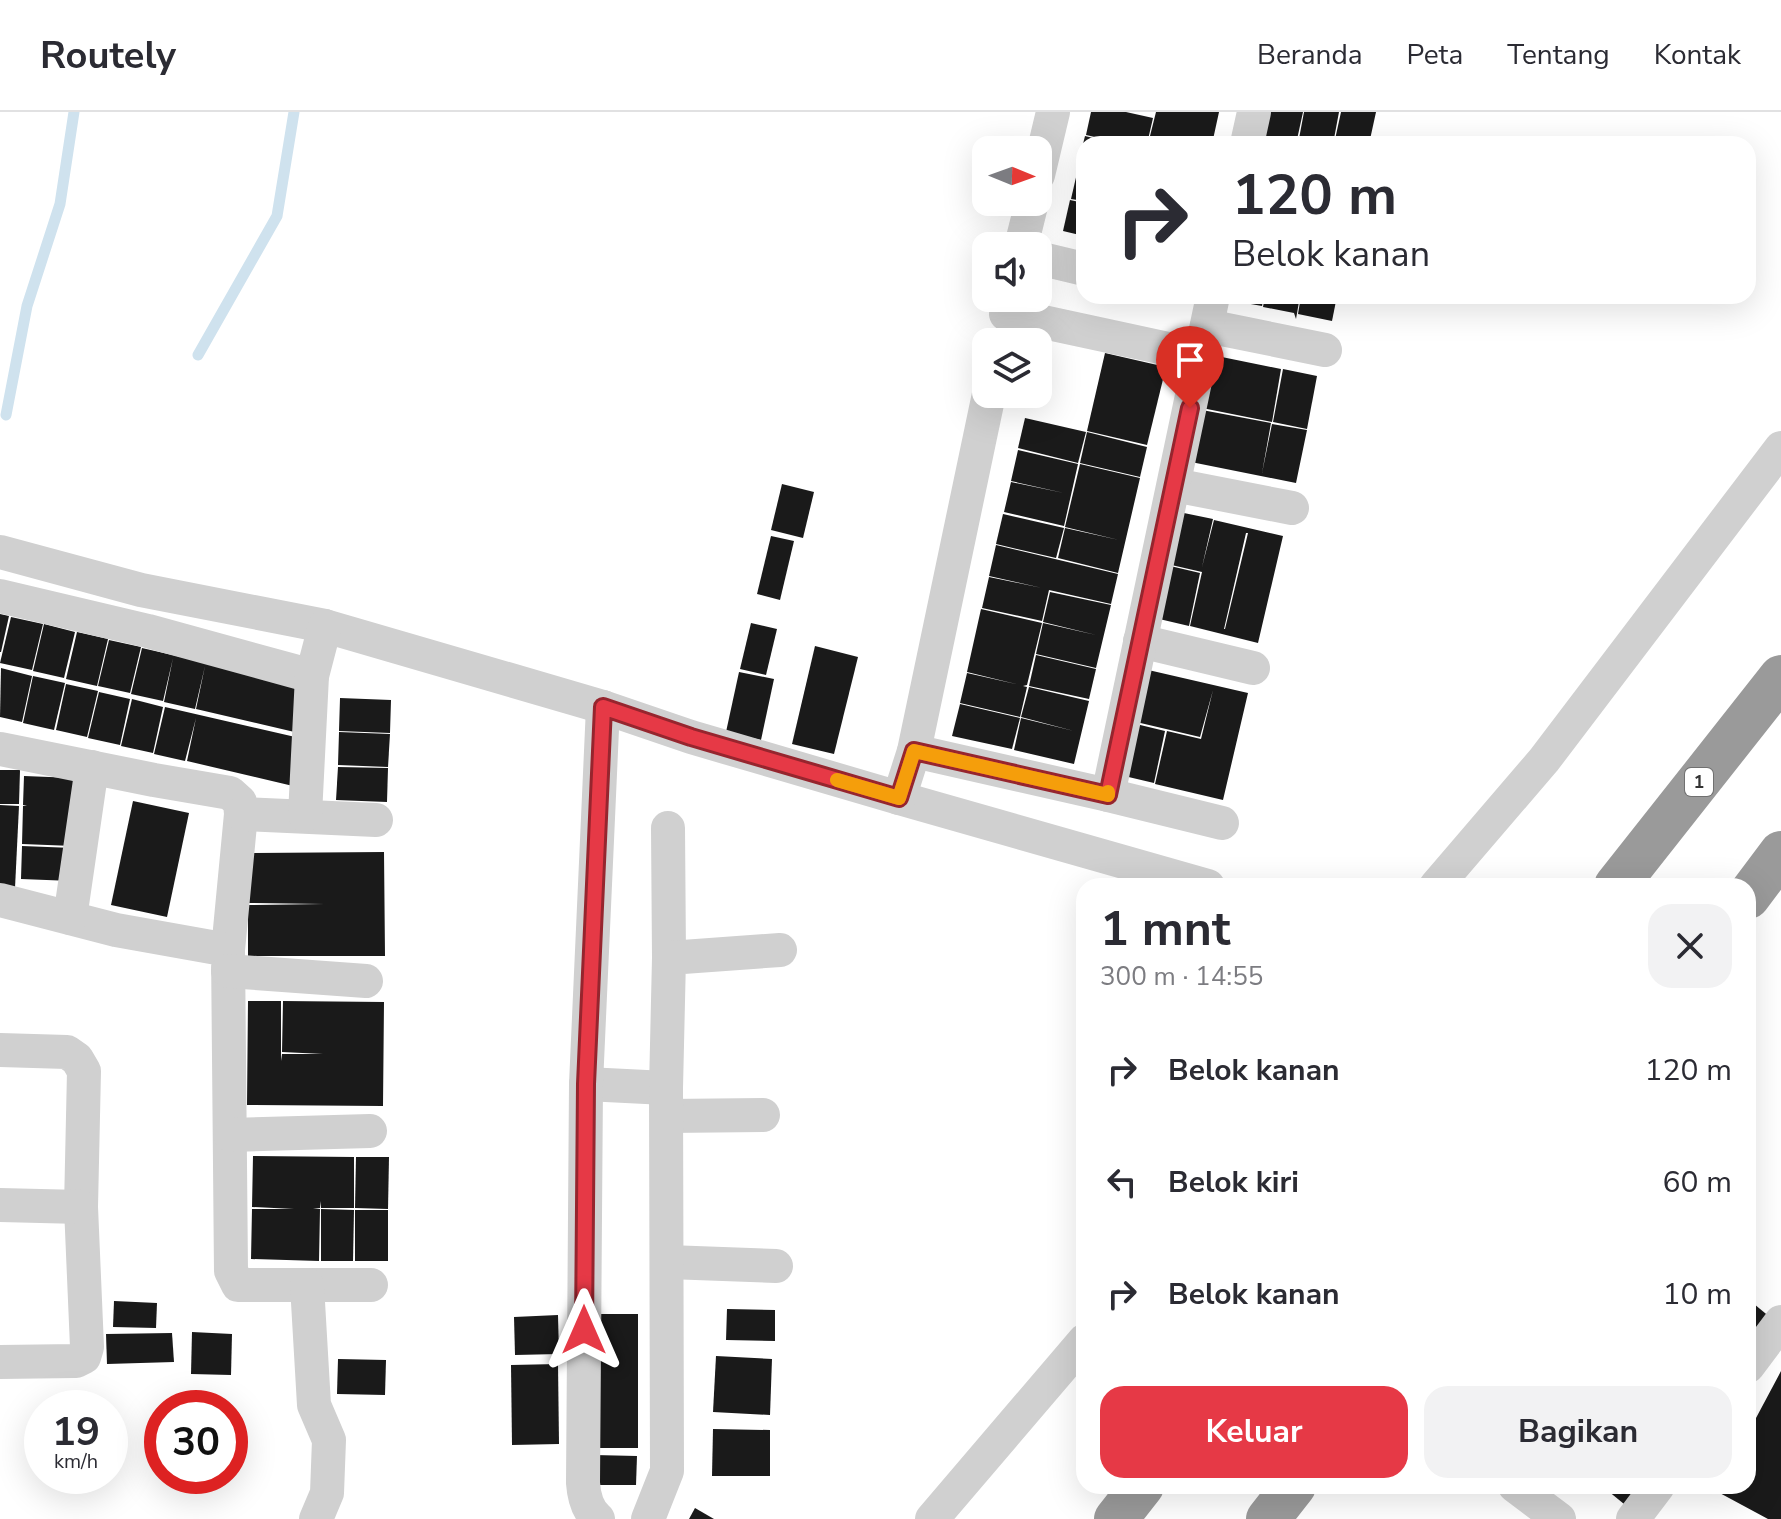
<!DOCTYPE html>
<html lang="id">
<head>
<meta charset="utf-8">
<style>
  :root { --surface:#fff; --page:#f2f2f3; --text:#2b2b33; --muted:#7c7c81; --line:#e1e1e2; --accent:#e63946 }
  body { margin:0; font-family:"Nunito Sans",sans-serif; background:var(--page); color:var(--text); height:100vh; display:flex; flex-direction:column; font-size:30px; white-space:nowrap }
  * { box-sizing:border-box; margin:0 }
  p { font-size:26px; color:var(--muted) }
  .icon { flex:none; width:44px; height:44px; fill:none; stroke:currentColor; stroke-width:2; stroke-linecap:round; stroke-linejoin:round }
  .map { position:relative; flex:1; overflow:hidden }
  .panel { position:absolute; left:1076px; top:766px; width:680px; height:616px; display:flex; flex-direction:column; background:var(--surface); border-radius:24px; box-shadow:0 8px 32px #0002 }
  .panel>* { flex:none }
  .banner { position:absolute; left:1076px; top:24px; width:680px; height:168px; border-radius:24px; box-shadow:0 8px 32px #0002; background:#fff; color:var(--text); overflow:hidden }
  .needle { width:52px; rotate:91deg }
  .fabs { position:absolute; left:972px; top:24px; display:grid; gap:16px }
  .fabs a { display:grid; place-items:center; width:80px; height:80px; border-radius:16px; background:var(--surface); box-shadow:0 8px 32px #0002; font-size:40px }
  .speed { position:absolute; left:24px; top:1278px; display:flex; gap:16px; font-size:40px; font-weight:700; text-align:center }
  .speed>* { display:grid; place-content:center; width:104px; height:104px; border-radius:50%; background:var(--surface); box-shadow:0 8px 32px #0002; line-height:1 }
  .speed small { font-size:20px; font-weight:400 }
  .speed .limit { border:12px solid #d22; background:#fff; color:#111 }
  .pin { position:absolute; display:grid; place-items:center; width:68px; height:68px; color:#fff; margin:-82px -34px; border-radius:50% 50% 50% 0; rotate:-45deg; box-shadow:0 0 8px #0007 }
  .pin .icon { rotate:45deg }
  .me { position:absolute; width:88px; margin:-44px; rotate:0deg; stroke-linejoin:round; filter:drop-shadow(0 0 6px #0008) }
  .turn { display:flex; align-items:center; gap:28px; height:168px; padding:0 24px; font-size:36px }
  .turn .icon { width:104px; height:104px; stroke-width:2.5 }
  .turn b { display:block; font-size:56px; line-height:68px }
  .round { display:grid; place-items:center; flex:none; width:84px; height:84px; border-radius:24px; background:var(--page) }
  .headline { display:flex; align-items:center; justify-content:space-between; height:136px; padding:0 24px }
  h1 { font-size:48px; font-weight:700; line-height:60px }
  .button { display:flex; gap:16px; margin-top:auto; padding:16px 24px }
  .button a { flex:1; height:92px; border-radius:24px; background:var(--accent); color:#fff; font-size:32px; font-weight:700; line-height:92px; text-align:center }
  .button a+a { background:var(--page); color:var(--text) }
  ul { padding:0; list-style:none }
  li { display:flex; align-items:center; gap:24px; height:112px; padding:0 24px }
  li div { flex:1 }
  li b { display:block; font-size:30px }
  li em { font-style:normal }
  header { display:flex; align-items:center; gap:48px; box-sizing:border-box; height:112px; padding:0 40px; background:var(--surface); border-bottom:2px solid var(--line) }
  header strong { font-size:38px }
  nav { display:flex; gap:44px; margin-inline-start:auto; font-size:28px }
  .map>svg:first-child { display:block }
</style>
</head>
<body>
<header>
<strong>Routely</strong>
<nav><a>Beranda</a><a>Peta</a><a>Tentang</a><a>Kontak</a></nav>
</header>
<div class="map">
<svg width="1781" height="1407" viewBox="0 0 1781 1407">
  <rect width="100%" height="100%" fill="#fff"/>
  <g fill="none" stroke-linecap="round" stroke-linejoin="round">
    <!-- stream -->
    <g stroke="#cfe2ee" stroke-width="11">
      <polyline points="198,243 277,104 294,0"/>
      <polyline points="6,303 27,194 60,92 74,0"/>
    </g>
  </g>
  <!-- building -->
  <g fill="#1a1a1a" fill-rule="evenodd">
    <polygon points="1091,0 1126,0 1153,6 1147,32 1126,32 1086,23"/>
    <polygon points="1156,0 1219,0 1212,32 1148,32"/>
    <polygon points="1267,0 1303,0 1296,32 1261,31"/>
    <polygon points="1304,0 1339,0 1333,32 1298,32"/>
    <polygon points="1341,0 1376,0 1369,32 1334,32"/>
    <polygon points="1085,24 1114,31 1114,32 1083,32"/>
    <polygon points="1083,35 1084,35 1084,89 1071,87"/>
    <polygon points="1070,88 1084,91 1084,124 1063,119"/>
    <polygon points="1228,184 1264,184 1262,194 1228,188"/>
    <polygon points="1265,184 1300,184 1296,207 1294,201 1263,195"/>
    <polygon points="1301,184 1337,184 1332,209 1298,202"/>
    <polygon points="1105,241 1166,255 1147,333 1087,319"/>
    <polygon points="1212,243 1281,257 1272,310 1202,296"/>
    <polygon points="1283,257 1317,264 1307,317 1273,310"/>
    <polygon points="1202,298 1271,311 1262,361 1272,312 1307,318 1296,371 1191,350"/>
    <polygon points="1025,306 1086,320 1078,351 1018,336"/>
    <polygon points="1087,320 1147,335 1140,365 1080,351"/>
    <polygon points="1018,338 1078,352 1064,414 1004,400 1011,370 1064,381 1011,369"/>
    <polygon points="1080,352 1140,366 1118,461 1058,446 1065,416 1119,428 1065,415"/>
    <polygon points="782,372 814,380 803,426 771,418"/>
    <path d="M1179 400 1213 407 1202 455 1214 408 1283 424 1258 531 1190 514 1202 460 1167 452ZM1246 421H1248L1225 517H1224Z"/>
    <polygon points="1003,402 1064,416 1056,446 996,432"/>
    <polygon points="771,424 794,429 780,488 757,482"/>
    <polygon points="996,433 1118,462 1111,492 1049,478 1042,509 982,496 989,465 1042,476 989,464"/>
    <polygon points="1166,453 1200,461 1189,514 1155,506"/>
    <polygon points="1050,480 1111,493 1096,556 1036,542 1043,511 1096,523 1043,510"/>
    <polygon points="981,497 1042,511 1027,573 1023,574 1027,575 1020,605 960,591 967,561 1020,573 967,560"/>
    <polygon points="0,502 9,504 1,540 0,540"/>
    <polygon points="11,505 43,512 32,558 0,551"/>
    <polygon points="751,511 777,517 766,563 740,557"/>
    <polygon points="44,512 75,520 64,566 33,559"/>
    <polygon points="77,520 108,527 97,574 66,567"/>
    <polygon points="109,528 141,535 130,581 98,574"/>
    <polygon points="815,534 858,545 834,642 792,632"/>
    <polygon points="142,536 303,573 303,622 196,597 205,554 195,597 164,590 173,546 163,589 131,582"/>
    <polygon points="1036,543 1096,557 1089,587 1029,574"/>
    <polygon points="1,556 32,564 22,610 0,605"/>
    <polygon points="1144,557 1248,581 1223,688 1155,672 1167,619 1201,627 1213,578 1200,625 1132,609"/>
    <polygon points="739,560 774,567 761,628 726,620"/>
    <polygon points="33,564 65,571 54,618 23,611"/>
    <polygon points="66,572 98,579 87,625 56,618"/>
    <polygon points="1029,575 1089,589 1074,652 1014,638 1021,606 1074,619 1021,605"/>
    <polygon points="99,580 130,587 120,633 88,626"/>
    <polygon points="340,586 391,588 390,621 339,619"/>
    <polygon points="132,587 163,595 153,641 121,634"/>
    <polygon points="960,592 1020,606 1012,637 952,624"/>
    <polygon points="165,595 304,627 293,674 187,649 196,606 185,649 154,642"/>
    <polygon points="1132,611 1165,619 1154,671 1120,663"/>
    <polygon points="339,620 390,622 388,655 338,653"/>
    <polygon points="338,655 388,656 387,690 336,688"/>
    <polygon points="0,658 20,658 19,692 0,692"/>
    <polygon points="24,664 75,666 73,734 22,732 23,694 27,693 23,693"/>
    <polygon points="133,689 189,701 167,805 111,793"/>
    <polygon points="0,693 19,694 15,776 0,773"/>
    <polygon points="22,734 73,736 72,769 21,767"/>
    <polygon points="384,740 385,844 248,844 248,793 324,792 248,791 248,741"/>
    <polygon points="248,889 281,889 281,949 282,942 323,942 282,940 283,889 384,890 383,994 247,993"/>
    <polygon points="253,1044 354,1045 354,1096 321,1096 320,1089 320,1096 313,1096 320,1097 319,1149 251,1147 252,1097 294,1097 252,1095"/>
    <polygon points="356,1045 389,1045 388,1097 355,1096"/>
    <polygon points="321,1097 354,1098 353,1149 321,1149"/>
    <rect x="355" y="1098" width="33" height="51"/>
    <polygon points="1748,1187 1771,1206 1748,1236"/>
    <polygon points="114,1189 157,1191 156,1216 113,1215"/>
    <polygon points="727,1197 775,1198 775,1229 726,1228"/>
    <rect x="595" y="1202" width="43" height="134"/>
    <polygon points="558,1203 559,1242 515,1243 514,1205"/>
    <polygon points="192,1220 232,1222 231,1263 191,1262"/>
    <polygon points="172,1221 174,1250 107,1252 106,1222"/>
    <polygon points="716,1244 772,1247 770,1303 713,1300"/>
    <polygon points="338,1247 386,1248 385,1283 337,1282"/>
    <polygon points="558,1252 559,1332 512,1333 511,1253"/>
    <polygon points="1781,1259 1781,1407 1768,1407 1716,1379 1719,1374 1748,1374 1748,1321"/>
    <polygon points="713,1317 770,1318 770,1364 712,1364"/>
    <polygon points="594,1343 637,1344 636,1373 594,1373"/>
    <polygon points="1602,1374 1638,1374 1624,1392"/>
    <polygon points="695,1396 714,1407 689,1407"/>
  </g>
  <g fill="none" stroke-linecap="round" stroke-linejoin="round">
    <!-- minor -->
    <g stroke="#d0d0d0" stroke-width="34">
      <polyline points="1247,32 1254,0"/>
      <polyline points="1038,63 1053,0"/>
      <polyline points="1021,134 1032,90"/>
      <polyline points="1038,146 1084,157"/>
      <polyline points="1006,202 1201,244"/>
      <polyline points="1207,214 1325,238"/>
      <polyline points="1174,373 1292,396"/>
      <polyline points="0,440 141,478 325,514 603,595 691,625 899,686 1208,774"/>
      <polyline points="0,484 148,519 312,564"/>
      <polyline points="1140,529 1253,556"/>
      <polyline points="0,637 154,668 230,681 240,690 241,702 228,838"/>
      <polyline points="914,639 1108,683 1213,184"/>
      <polyline points="1108,683 1222,711"/>
      <polyline points="899,686 914,639 989,282"/>
      <polyline points="241,702 376,708"/>
      <polyline points="305,703 312,564 325,514"/>
      <polyline points="668,716 669,846"/>
      <polyline points="1436,774 1544,648 1781,336"/>
      <polyline points="0,788 116,818 228,838 231,1159 238,1173 371,1173"/>
      <polyline points="70,806 92,655"/>
      <polyline points="228,859 366,869"/>
      <polyline points="0,938 67,940 77,947 84,959 81,1095 87,1235 84,1245 76,1249 0,1250"/>
      <polyline points="586,972 666,976"/>
      <polyline points="667,1004 763,1003"/>
      <polyline points="230,1023 370,1019"/>
      <polyline points="0,1093 81,1095"/>
      <polyline points="668,1150 776,1154"/>
      <polyline points="307,1173 314,1293 329,1328 327,1381 316,1407"/>
      <polyline points="1748,1254 1781,1210"/>
      <polyline points="1515,1374 1559,1407"/>
      <path d="M598 1407C587 1398 584 1385 583 1371L586 972 603 595"/>
      <polyline points="648,1407 667,1359 666,976 669,846 780,838"/>
      <polyline points="932,1407 1084,1229"/>
      <polyline points="1633,1407 1658,1374"/>
    </g>
    <!-- motorway -->
    <g stroke="#9a9a9a" stroke-width="44">
      <polyline points="1616,774 1781,565"/>
      <polyline points="1748,785 1781,741"/>
      <polyline points="1116,1407 1142,1374"/>
      <polyline points="1268,1407 1294,1374"/>
    </g>
  </g>
  <g fill="none" stroke-linecap="round" stroke-linejoin="round">
    <defs>
      <polyline id="route" points="584,1218 586,972 603,595 691,625 899,686 914,639 1108,683 1190,296"/>
    </defs>
    <!-- route casing -->
    <use href="#route" stroke="#96252e" stroke-width="20"/>
    <!-- route -->
    <use href="#route" stroke="#e63946" stroke-width="14"/>
    <!-- slow -->
    <polyline stroke="#f59e0b" stroke-width="14" points="837,668 899,686 914,639 1108,683 1108,680"/>
  </g>
  <g text-anchor="middle" dominant-baseline="central" stroke-width="8" stroke-linejoin="round" paint-order="stroke">
    <!-- shield labels -->
    <rect fill="#fff" stroke="#707070" stroke-width="2" x="1685" y="656" width="28" height="28" rx="6"/>
    <g font-size="18" font-weight="bold" fill="#333">
      <text x="1699" y="670">1</text>
    </g>
  </g>
</svg>
<div class="fabs">
<a><svg class="needle" viewBox="-14 -14 28 28"><path d="M0-13l5 13h-10z" fill="#e53935"/><path d="M0 13l5-13h-10z" fill="#7c7c81"/></svg></a>
<a><svg class="icon" aria-label="sound" viewBox="0 0 24 24"><path d="M4 9h4l5-4v14l-5-4H4zM17 9q2 3 0 6"/></svg></a>
<a><svg class="icon" aria-label="layers" viewBox="0 0 24 24"><path d="M12 4l9 5-9 5-9-5zM3 14l9 5 9-5"/></svg></a>
</div>
<div class="speed"><div>19<small>km/h</small></div><div class="limit">30</div></div>
<div class="pin" style="left:1190px;top:296px;background:#d93025"><svg class="icon" aria-label="arrive" viewBox="0 0 24 24"><path d="M6 21V4h12l-3 4 3 4H6"/></svg></div>
<svg class="me" style="left:584px;top:1218px" viewBox="-20 -20 40 40"><path d="M0-17L14 15 0 8-14 15z" fill="#e63946" stroke="#fff" stroke-width="4"/></svg>
<div class="banner">
<div class="turn"><svg class="icon" aria-label="right" viewBox="0 0 24 24"><path d="M7 20v-9h11M14 6l5 5-5 5"/></svg><div><b>120 m</b>Belok kanan</div></div>
</div>
<section class="panel">
<div class="headline"><div><h1>1 mnt</h1><p>300 m · 14:55</p></div><a class="round"><svg class="icon" aria-label="close" viewBox="0 0 24 24"><path d="M6 6l12 12M18 6L6 18"/></svg></a></div>
<ul>
<li><svg class="icon" aria-label="right" viewBox="0 0 24 24"><path d="M7 20v-9h11M14 6l5 5-5 5"/></svg><div><b>Belok kanan</b></div><em>120 m</em></li>
<li><svg class="icon" aria-label="left" viewBox="0 0 24 24"><path d="M17 20v-9H6M10 6l-5 5 5 5"/></svg><div><b>Belok kiri</b></div><em>60 m</em></li>
<li><svg class="icon" aria-label="right" viewBox="0 0 24 24"><path d="M7 20v-9h11M14 6l5 5-5 5"/></svg><div><b>Belok kanan</b></div><em>10 m</em></li>
</ul>
<div class="button"><a>Keluar</a><a>Bagikan</a></div>
</section>
</div>
</body>
</html>
